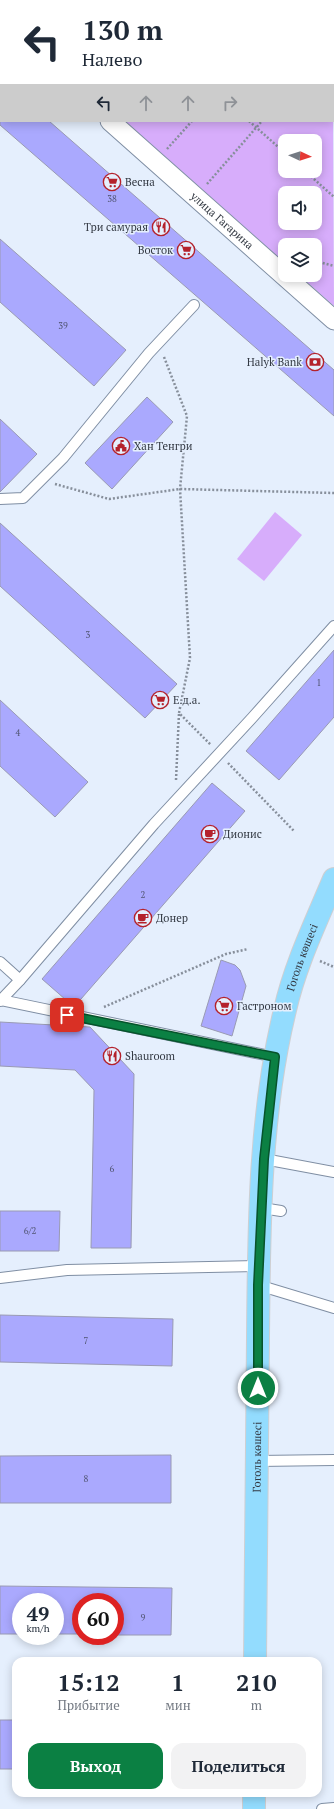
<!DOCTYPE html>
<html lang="ru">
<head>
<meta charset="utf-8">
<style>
  :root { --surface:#fff; --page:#f2f2f3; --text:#1f2937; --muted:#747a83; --accent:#0b8043 }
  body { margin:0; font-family:"PT Serif",serif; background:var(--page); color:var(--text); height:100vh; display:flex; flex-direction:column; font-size:15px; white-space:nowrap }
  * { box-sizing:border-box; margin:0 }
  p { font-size:13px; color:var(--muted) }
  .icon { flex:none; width:22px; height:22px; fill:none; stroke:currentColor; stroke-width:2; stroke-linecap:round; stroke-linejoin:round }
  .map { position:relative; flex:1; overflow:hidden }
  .side { position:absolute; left:12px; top:1657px; width:310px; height:140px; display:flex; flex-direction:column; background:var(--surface); border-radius:12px; box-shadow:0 2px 10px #0003 }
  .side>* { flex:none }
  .guide { position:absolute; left:0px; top:0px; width:334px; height:122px; box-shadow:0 2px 10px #0003; background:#fff; color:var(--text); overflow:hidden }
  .needle { width:26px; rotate:94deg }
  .tools { position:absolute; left:278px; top:134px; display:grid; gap:8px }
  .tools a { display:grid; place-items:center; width:44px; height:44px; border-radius:8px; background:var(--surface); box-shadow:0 2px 10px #0003; font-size:20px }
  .speed { position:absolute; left:12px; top:1593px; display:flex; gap:8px; font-size:20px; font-weight:700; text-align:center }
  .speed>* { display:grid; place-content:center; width:52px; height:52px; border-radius:50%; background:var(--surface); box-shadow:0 2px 10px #0003; line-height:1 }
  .speed small { font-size:10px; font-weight:400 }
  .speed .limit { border:6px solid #d22; background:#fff; color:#111 }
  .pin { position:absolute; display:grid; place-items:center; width:34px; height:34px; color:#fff; margin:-17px; border-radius:8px; box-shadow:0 2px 6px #0006 }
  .me { position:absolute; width:44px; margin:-22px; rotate:0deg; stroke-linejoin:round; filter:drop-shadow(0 0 3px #0008) }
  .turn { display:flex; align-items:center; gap:14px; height:84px; padding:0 16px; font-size:18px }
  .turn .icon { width:52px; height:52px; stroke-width:2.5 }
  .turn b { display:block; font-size:28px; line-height:34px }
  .lanes { display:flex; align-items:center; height:38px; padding:0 16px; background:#0003; justify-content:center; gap:20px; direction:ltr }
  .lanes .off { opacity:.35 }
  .eta { display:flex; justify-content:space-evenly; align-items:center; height:68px; text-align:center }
  .eta b { font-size:24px; font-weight:700; line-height:28px }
  .button { display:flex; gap:8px; margin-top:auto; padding:8px 16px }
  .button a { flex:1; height:46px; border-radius:12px; background:var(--accent); color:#fff; font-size:16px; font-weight:700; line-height:46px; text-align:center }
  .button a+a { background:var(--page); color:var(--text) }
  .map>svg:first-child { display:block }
</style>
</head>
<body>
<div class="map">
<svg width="334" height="1809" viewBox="0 0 334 1809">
  <rect width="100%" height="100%" fill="#e5effd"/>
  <!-- green -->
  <g fill="#d7adfb" fill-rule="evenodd">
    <polygon points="0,0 209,0 211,1 1,1 1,10"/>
    <path d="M333 109 334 306 299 275H315V245H285V263L125 121H333ZM285 141H315V171H285ZM285 193H315V223H285Z"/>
    <polygon points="275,512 302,535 264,581 237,559"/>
  </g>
  <!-- building -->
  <g fill="#aaa9fe" stroke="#999ab3">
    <polygon points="0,121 49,121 334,370 334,416 0,125"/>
    <polygon points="0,239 126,350 94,386 0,302"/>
    <polygon points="147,397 173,422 112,489 85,463"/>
    <polygon points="0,419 37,454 0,492"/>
    <polygon points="0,523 177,684 145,718 0,586"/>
    <polygon points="334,650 334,717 279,780 246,751"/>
    <polygon points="0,700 88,782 55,817 0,766"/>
    <polygon points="212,783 245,811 74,1007 42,979"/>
    <polygon points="221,960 235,965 240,970 246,986 232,1036 201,1026"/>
    <polygon points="0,1022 90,1027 134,1074 131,1248 91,1248 94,1090 75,1070 0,1066"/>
    <polygon points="0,1211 60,1211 59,1251 0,1251"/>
    <polygon points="0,1315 173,1319 172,1366 0,1362"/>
    <polygon points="171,1455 171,1503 0,1503 0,1456"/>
    <polygon points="0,1586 172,1588 171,1635 115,1635 115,1602 81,1602 81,1634 55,1634 55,1602 21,1602 21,1634 0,1634"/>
    <rect x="0" y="1720" width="16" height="49"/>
  </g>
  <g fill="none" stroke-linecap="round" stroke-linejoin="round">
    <defs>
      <g id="lane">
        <polyline points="0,49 1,48"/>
        <polyline points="0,499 23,498 63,458 149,353 194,305"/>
        <polyline points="0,962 20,980"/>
        <polyline points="1,1000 275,1057"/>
        <polyline points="0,1001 20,980 154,824 252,718 334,626"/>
        <polyline points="264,1159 334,1172"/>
        <polyline points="262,1208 281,1211"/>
        <polyline points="0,1278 67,1270 259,1266"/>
        <polyline points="258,1285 334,1308"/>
        <polyline points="257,1461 334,1460"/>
        <polyline points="322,1809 334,1808"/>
      </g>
      <g id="street">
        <polyline points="0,22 1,23"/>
        <path id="s1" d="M110 121 334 320"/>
      </g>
      <g id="secondary">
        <polyline points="242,0 243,1"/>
        <polyline points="280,0 281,1"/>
        <polyline points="333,47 334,48"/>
        <polyline points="333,79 334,80"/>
      </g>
      <g id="primary">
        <path id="s2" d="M255 1661C256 1553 257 1446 258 1338 259 1229 259 1116 285 1010 295 965 316 922 334 879"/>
        <polyline points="254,1809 254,1793"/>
      </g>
    </defs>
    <!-- lane casing -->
    <use href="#lane" stroke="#7f8ea3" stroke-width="12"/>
    <!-- street casing -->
    <use href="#street" stroke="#7f8ea3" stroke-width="21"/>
    <!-- secondary casing -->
    <use href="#secondary" stroke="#7f8ea3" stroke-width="24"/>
    <!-- primary casing -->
    <use href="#primary" stroke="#cecfd2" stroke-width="24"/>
    <!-- path -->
    <g stroke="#878f9b" stroke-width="2.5" stroke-dasharray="2 2" stroke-linecap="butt">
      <polyline points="114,0 115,1"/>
      <polyline points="145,0 145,1"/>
      <polyline points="42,1 43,0"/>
      <polyline points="190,1 191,0"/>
      <polyline points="249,121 285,153"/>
      <polyline points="167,149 192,121"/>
      <polyline points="305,171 334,197"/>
      <polyline points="207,184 262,121"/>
      <polyline points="315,261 334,266"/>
      <polyline points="164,357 187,416 180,489 190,658 179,713 211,745"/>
      <polyline points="55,484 109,499 180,489 334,493"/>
      <polyline points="228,763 294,831"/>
      <polyline points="176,780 179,713"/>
      <polyline points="320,961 334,967"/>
      <polyline points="104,1007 226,954 248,949"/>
    </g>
    <!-- lane -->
    <use href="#lane" stroke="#fff" stroke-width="10"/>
    <!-- street -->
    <use href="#street" stroke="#fff" stroke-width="19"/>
    <!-- secondary -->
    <use href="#secondary" stroke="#c9edff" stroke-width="22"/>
    <!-- primary -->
    <use href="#primary" stroke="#93dcfe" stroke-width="22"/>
  </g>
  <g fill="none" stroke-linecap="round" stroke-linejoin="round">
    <defs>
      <polyline id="route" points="67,1015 275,1057 264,1159 258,1285 258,1388"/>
    </defs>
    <!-- route casing -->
    <use href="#route" stroke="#07532c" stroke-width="10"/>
    <!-- route -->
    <use href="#route" stroke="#0b8043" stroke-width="7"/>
  </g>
  <!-- icons -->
  <defs>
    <symbol id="supermarket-ring" viewBox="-11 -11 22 22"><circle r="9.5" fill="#e5effd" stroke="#b4222c" stroke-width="1.5"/><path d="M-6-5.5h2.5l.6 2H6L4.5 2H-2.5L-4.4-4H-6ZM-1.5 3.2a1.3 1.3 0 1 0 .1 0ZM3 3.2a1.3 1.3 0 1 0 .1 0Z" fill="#b4222c"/></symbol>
    <symbol id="restaurant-ring" viewBox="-11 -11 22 22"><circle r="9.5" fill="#e5effd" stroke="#b4222c" stroke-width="1.5"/><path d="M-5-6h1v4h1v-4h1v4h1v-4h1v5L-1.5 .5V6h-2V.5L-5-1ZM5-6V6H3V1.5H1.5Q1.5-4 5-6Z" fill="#b4222c"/></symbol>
    <symbol id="bank-ring" viewBox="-11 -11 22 22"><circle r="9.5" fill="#e5effd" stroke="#b4222c" stroke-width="1.5"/><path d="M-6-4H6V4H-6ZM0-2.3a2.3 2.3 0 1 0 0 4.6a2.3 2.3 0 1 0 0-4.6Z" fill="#b4222c"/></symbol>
    <symbol id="civic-ring" viewBox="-11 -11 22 22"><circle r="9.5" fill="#e5effd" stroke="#b4222c" stroke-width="1.5"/><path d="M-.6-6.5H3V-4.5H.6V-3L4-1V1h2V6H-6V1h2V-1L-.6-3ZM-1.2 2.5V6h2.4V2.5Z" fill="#b4222c"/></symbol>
    <symbol id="cafe-ring" viewBox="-11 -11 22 22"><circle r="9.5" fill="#e5effd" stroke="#b4222c" stroke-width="1.5"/><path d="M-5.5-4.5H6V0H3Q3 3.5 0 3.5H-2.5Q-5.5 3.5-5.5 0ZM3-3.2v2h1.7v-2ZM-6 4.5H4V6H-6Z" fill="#b4222c"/></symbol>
  </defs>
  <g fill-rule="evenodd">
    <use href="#supermarket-ring" x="102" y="172" width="20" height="20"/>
    <use href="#restaurant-ring" x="151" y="217" width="20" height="20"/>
    <use href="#supermarket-ring" x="176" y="240" width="20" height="20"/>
    <use href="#bank-ring" x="305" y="352" width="20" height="20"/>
    <use href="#civic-ring" x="111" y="436" width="20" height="20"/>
    <use href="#supermarket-ring" x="150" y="690" width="20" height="20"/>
    <use href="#cafe-ring" x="200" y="824" width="20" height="20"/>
    <use href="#cafe-ring" x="133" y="908" width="20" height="20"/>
    <use href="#supermarket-ring" x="214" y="996" width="20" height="20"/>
    <use href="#restaurant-ring" x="102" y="1046" width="20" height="20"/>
  </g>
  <g text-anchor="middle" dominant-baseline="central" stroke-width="3" stroke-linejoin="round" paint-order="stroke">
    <!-- number labels -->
    <g font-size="9" fill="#515572">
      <text x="112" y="199">38</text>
      <text x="63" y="326">39</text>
      <text x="88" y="635">3</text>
      <text x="319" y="683">1</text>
      <text x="18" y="733">4</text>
      <text x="143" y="895">2</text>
      <text x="112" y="1169">6</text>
      <text x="30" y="1231">6/2</text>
      <text x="86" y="1341">7</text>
      <text x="86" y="1479">8</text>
      <text x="143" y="1618">9</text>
    </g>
    <!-- poi labels -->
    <g font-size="11" fill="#333943" stroke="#e5effd" text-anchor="start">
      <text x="125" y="182">Весна</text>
      <text x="148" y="227" text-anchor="end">Три самурая</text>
      <text x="173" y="250" text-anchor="end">Восток</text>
      <text x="302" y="362" text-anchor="end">Halyk Bank</text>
      <text x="134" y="446">Хан Тенгри</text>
      <text x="173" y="700">Е.д.а.</text>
      <text x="223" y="834">Дионис</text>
      <text x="156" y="918">Донер</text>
      <text x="237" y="1006">Гастроном</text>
      <text x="125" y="1056">Shauroom</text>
    </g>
    <!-- street labels -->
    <g font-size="11" fill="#333943" stroke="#e5effd">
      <text stroke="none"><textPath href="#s1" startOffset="150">улица Гагарина</textPath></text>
      <text stroke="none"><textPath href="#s2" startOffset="708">Гоголь көшесі</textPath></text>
      <text stroke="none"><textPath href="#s2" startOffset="204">Гоголь көшесі</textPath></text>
    </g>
  </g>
</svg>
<div class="tools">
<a><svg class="needle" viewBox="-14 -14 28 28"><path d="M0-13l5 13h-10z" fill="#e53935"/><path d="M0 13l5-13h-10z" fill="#747a83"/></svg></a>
<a><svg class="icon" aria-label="sound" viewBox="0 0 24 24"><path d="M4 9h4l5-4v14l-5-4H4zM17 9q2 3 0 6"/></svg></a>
<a><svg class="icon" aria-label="layers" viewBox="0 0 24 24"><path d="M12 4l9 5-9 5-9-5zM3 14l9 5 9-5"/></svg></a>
</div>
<div class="speed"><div>49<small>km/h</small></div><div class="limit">60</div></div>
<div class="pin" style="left:67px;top:1015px;background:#d93025"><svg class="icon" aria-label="arrive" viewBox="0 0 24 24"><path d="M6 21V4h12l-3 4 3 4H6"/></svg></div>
<svg class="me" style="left:258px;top:1388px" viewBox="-20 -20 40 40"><circle r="17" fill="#0b8043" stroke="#fff" stroke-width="3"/><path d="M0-11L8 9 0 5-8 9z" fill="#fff"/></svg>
<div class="guide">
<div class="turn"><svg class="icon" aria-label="left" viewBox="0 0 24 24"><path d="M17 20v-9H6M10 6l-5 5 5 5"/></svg><div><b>130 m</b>Налево</div></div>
<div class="lanes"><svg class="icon" aria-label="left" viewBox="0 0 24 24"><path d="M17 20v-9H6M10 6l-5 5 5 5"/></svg><svg class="icon off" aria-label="ahead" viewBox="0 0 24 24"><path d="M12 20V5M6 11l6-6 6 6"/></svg><svg class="icon off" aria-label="ahead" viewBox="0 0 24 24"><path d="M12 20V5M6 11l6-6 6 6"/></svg><svg class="icon off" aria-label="right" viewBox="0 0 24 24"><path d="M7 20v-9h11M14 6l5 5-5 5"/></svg></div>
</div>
<section class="side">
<div class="eta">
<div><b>15:12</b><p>Прибытие</p></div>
<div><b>1</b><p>мин</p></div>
<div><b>210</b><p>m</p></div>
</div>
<div class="button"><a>Выход</a><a>Поделиться</a></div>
</section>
</div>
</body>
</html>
